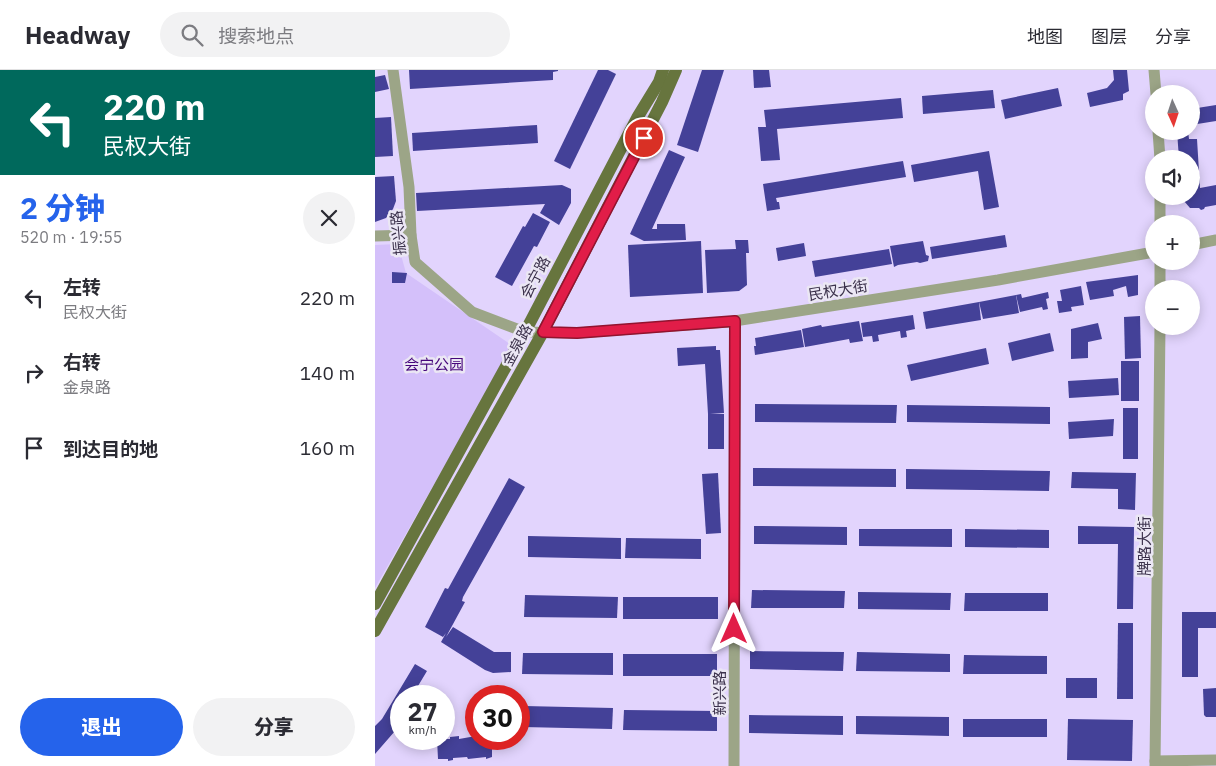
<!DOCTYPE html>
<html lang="zh">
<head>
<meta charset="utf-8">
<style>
  :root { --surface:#fff; --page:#f2f2f3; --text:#2b2b33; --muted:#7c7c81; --line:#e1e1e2; --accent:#2563eb }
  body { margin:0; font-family:"IBM Plex Sans","Noto Sans SC",sans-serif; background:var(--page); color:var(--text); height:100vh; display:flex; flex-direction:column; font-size:19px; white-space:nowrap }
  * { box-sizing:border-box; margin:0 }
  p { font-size:16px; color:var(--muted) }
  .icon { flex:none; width:28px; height:28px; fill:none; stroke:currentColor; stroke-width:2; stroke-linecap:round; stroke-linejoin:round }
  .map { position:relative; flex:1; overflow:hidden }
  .panel { display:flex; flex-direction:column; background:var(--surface); width:375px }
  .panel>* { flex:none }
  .top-card { background:#00695c; color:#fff; overflow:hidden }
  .needle { width:32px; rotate:177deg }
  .tools { position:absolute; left:770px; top:15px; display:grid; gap:10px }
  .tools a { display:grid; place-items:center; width:55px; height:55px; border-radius:50%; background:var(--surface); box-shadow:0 2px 12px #0003; font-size:25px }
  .speed { position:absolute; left:15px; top:615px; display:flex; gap:10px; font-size:25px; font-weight:700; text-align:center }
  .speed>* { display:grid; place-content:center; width:65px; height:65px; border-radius:50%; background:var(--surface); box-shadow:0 2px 12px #0003; line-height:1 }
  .speed small { font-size:12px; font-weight:400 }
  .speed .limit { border:8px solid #d22; background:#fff; color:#111 }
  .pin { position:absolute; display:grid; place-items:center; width:42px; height:42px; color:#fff; margin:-21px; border:2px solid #fff; border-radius:50%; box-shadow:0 1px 5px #0007 }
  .me { position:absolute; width:55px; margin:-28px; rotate:0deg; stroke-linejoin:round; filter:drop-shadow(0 0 4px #0008) }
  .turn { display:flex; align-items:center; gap:18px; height:105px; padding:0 20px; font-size:22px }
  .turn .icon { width:65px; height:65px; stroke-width:2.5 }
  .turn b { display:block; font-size:35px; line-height:42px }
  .round { display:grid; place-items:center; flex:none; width:52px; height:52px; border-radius:26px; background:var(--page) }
  .head { display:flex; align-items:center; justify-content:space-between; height:85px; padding:0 20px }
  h1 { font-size:30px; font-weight:800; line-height:38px; color:var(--accent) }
  .primary-button { display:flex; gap:10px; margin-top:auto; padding:10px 20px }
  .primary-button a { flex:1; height:58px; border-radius:30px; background:var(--accent); color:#fff; font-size:20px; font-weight:800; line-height:58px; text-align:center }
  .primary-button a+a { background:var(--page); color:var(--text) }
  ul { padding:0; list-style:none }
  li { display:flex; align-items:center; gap:15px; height:75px; padding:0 20px }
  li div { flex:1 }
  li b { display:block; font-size:19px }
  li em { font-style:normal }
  header { display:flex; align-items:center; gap:30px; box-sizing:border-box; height:70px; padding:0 25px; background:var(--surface); border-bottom:1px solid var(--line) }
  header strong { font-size:24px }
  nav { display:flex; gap:28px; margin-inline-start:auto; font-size:18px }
  .search { width:350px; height:45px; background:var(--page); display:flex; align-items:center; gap:12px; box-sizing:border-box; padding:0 18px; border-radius:28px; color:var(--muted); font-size:19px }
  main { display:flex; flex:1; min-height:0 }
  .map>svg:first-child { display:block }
</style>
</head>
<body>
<header>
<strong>Headway</strong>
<div class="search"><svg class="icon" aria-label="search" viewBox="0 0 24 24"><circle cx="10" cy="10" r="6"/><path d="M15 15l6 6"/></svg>搜索地点</div>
<nav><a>地图</a><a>图层</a><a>分享</a></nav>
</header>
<main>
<section class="panel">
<div class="top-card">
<div class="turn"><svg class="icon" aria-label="left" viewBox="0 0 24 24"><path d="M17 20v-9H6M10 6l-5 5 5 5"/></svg><div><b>220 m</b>民权大街</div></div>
</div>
<div class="head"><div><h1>2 分钟</h1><p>520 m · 19:55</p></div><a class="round"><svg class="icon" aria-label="close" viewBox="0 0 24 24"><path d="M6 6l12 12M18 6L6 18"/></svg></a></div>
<ul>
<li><svg class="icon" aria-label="left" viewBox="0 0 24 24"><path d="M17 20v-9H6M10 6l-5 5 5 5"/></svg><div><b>左转</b><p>民权大街</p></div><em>220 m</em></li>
<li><svg class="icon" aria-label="right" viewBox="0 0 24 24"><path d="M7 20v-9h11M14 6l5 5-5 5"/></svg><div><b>右转</b><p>金泉路</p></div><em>140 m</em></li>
<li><svg class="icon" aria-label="arrive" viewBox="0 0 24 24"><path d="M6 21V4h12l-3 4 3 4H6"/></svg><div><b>到达目的地</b></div><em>160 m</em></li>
</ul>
<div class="primary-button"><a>退出</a><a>分享</a></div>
</section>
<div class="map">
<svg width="841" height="696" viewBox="0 0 841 696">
  <rect width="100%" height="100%" fill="#e2d4fd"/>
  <!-- green -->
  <polygon fill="#d4c0fa" points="23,174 31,203 138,276 0,518 0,175"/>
  <!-- building -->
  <g fill="#444198">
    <polygon points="34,0 183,0 183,1 178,2 178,10 35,19"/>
    <polygon points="223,0 233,0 241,4 195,99 179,91"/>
    <polygon points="327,0 349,0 323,82 302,75"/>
    <polygon points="378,0 394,0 396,17 379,18"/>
    <polygon points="738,0 752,0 754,21 748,24 748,30 715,37 712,23 732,18 739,10"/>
    <polygon points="10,5 14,19 0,22 0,7"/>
    <polygon points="683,18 687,36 630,49 626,30"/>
    <polygon points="618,20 620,38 548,44 547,26"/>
    <polygon points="526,28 528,48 402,59 405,90 386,91 383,57 391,57 389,40"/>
    <polygon points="841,35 841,51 816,55 816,39"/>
    <polygon points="16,47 18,86 0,87 0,48"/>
    <polygon points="162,55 163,73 38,81 37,63"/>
    <polygon points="802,61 813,61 814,69 822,69 825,118 841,115 841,135 830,137 829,139 826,140 824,138 815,138 809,131 806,126 816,126 816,89 804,89"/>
    <polygon points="294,80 310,87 277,159 282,159 282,154 310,154 311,170 269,171 255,164"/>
    <polygon points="614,81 624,137 609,140 603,101 539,112 536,95"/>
    <polygon points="528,91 531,107 401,128 402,132 404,132 405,139 392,141 388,114"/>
    <polygon points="19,106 21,131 18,139 11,148 0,152 0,107"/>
    <polygon points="187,115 196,119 196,133 184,155 165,143 170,134 42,141 41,123"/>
    <polygon points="158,143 175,152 162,177 159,176 137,216 120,207 148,156 150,157"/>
    <polygon points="630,165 632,177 557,189 555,177"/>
    <polygon points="360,170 373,170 374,183 371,183 372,215 364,221 332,223 330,180 361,179"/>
    <polygon points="326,171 328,223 255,227 253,175"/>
    <polygon points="548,171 551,185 554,186 553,191 545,193 542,192 523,195 519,197 515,176"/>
    <polygon points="429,173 431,186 403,191 401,178"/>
    <polygon points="514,179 517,194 440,207 437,191"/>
    <polygon points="17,202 32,203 30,213 17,213"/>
    <polygon points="763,205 763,225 753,227 751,216 738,220 739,226 715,230 711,212"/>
    <polygon points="706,216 709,235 696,237 697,241 684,243 682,231 687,231 685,220"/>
    <polygon points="673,222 674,228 671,229 673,239 668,240 667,237 645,242 641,225 646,224 647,228"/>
    <polygon points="641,225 644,243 608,249 604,232"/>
    <polygon points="604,232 606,250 551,259 548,242"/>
    <polygon points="538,245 540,259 531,261 532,267 526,268 525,261 503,265 504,271 498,272 497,266 488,267 486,253"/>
    <polygon points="765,246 766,288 750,289 749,247"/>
    <polygon points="484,251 488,271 475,273 474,269 430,277 427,259 446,255 447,257"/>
    <polygon points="723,253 727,269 713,272 713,288 696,289 696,259"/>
    <polygon points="426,260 429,277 380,285 379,276 381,276 380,268"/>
    <polygon points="675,263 679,281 637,291 633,273"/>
    <polygon points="341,276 341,280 345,280 349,343 335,344 349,344 349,379 333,379 333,344 330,294 303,296 302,278"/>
    <polygon points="611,278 614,294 536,311 532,295"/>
    <rect x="746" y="291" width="18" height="40"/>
    <polygon points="743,308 744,325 694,328 693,311"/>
    <polygon points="380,334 522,335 521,353 380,352"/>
    <polygon points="532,335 675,337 675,354 532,352"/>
    <rect x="748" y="338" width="15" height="51"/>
    <polygon points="739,349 738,366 694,369 693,352"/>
    <polygon points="378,398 521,399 521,417 378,416"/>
    <polygon points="531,399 675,401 674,421 531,419"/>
    <polygon points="697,402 761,403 760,440 743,439 743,419 696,418"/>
    <polygon points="343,403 346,463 331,464 327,404"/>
    <polygon points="134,408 150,417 88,527 87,531 90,532 71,567 78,557 119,582 136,582 136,602 118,603 110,600 66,572 71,563 68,567 50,557 70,518 73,519"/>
    <polygon points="379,456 472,457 472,475 379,474"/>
    <polygon points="703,456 759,457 758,539 742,539 743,474 703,474"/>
    <polygon points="484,459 577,459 577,477 484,476"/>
    <polygon points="590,459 674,460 674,478 590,477"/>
    <polygon points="153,466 246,468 246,489 153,487"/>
    <polygon points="251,468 326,469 326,489 250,488"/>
    <polygon points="377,520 470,521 469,538 376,538"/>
    <polygon points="483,522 576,523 575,540 483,539"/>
    <polygon points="590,523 673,523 673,541 589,541"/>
    <polygon points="150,525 243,527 242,548 149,547"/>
    <rect x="248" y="527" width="95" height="22"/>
    <polygon points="807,542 841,542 841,558 823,558 823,607 807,607"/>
    <polygon points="743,553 758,553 758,629 742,629"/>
    <polygon points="375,581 469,582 468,601 375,599"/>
    <polygon points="482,582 575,584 575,602 481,601"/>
    <polygon points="148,583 238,583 238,605 147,604"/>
    <rect x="248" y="584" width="94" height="22"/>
    <polygon points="589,585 672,586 672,604 588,604"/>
    <polygon points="40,594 52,601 37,626 26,626 26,645 18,658 20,661 0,684 0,656 7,649"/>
    <rect x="691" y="608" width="31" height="20"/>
    <polygon points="841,618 841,647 831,647 829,645 828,619"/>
    <polygon points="149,636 238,638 237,659 148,657"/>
    <polygon points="249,640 342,641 342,661 248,660"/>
    <polygon points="374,645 468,646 468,665 374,663"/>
    <polygon points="481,646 574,647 574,666 481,664"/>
    <rect x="588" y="649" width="84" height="18"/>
    <polygon points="693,649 758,650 757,691 692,690"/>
    <polygon points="84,666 84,669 101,666 101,669 116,669 116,673 119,672 119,677 117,677 117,687 111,689 111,687 93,689 92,687 78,688 78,690 73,691 73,689 63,689 62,669 75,669 75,667"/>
  </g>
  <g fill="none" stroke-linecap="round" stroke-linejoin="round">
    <!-- minor -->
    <g stroke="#9ca587" stroke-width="11">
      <polyline points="18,0 34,117 36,165 40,192 97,242 150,262 202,263 353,252 623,210 779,182"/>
      <polyline points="779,0 781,24"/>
      <polyline points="783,61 785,89"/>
      <polyline points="785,126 785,154"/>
      <polyline points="0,166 36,165"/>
      <polyline points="816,175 841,170"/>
      <polyline points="785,219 785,191"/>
      <polyline points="780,691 841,690"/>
      <polyline points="359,696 360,251"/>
      <polyline points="780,696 785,256"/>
    </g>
    <!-- major -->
    <g stroke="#67753e" stroke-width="12">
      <polyline points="0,534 150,262 262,48 284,12 288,0"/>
      <polyline points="0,561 168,262 287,32 301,0"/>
    </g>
  </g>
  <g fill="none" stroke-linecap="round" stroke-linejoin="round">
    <defs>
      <polyline id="route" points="269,68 168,262 202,263 360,251 359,559"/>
    </defs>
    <!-- route casing -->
    <use href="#route" stroke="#92132f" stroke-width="12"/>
    <!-- route -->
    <use href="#route" stroke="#e11d48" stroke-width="9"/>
  </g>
  <g text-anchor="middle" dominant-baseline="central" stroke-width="5" stroke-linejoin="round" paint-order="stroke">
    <!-- street labels -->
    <g font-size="15" fill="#3c324c" stroke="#ebe7f4">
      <text transform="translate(23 163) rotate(-95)">振兴路</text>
      <text transform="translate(160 207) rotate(-62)">会宁路</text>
      <text transform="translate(463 220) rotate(-9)">民权大街</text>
      <text transform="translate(142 275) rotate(-61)">金泉路</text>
      <text transform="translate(769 476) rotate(-90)">牌路大街</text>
      <text transform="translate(344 623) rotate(-90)">新兴路</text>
    </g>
    <!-- park labels -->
    <g font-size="15" fill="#46067b" stroke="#ebe7f4">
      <text x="59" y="294">会宁公园</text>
    </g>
  </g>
</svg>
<div class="tools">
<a><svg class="needle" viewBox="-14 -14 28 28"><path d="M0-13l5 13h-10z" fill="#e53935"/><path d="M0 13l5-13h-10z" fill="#7c7c81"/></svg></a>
<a><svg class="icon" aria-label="sound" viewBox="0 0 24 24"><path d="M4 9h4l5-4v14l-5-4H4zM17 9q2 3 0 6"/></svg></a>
<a>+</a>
<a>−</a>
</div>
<div class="speed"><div>27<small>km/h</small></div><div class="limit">30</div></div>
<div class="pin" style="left:269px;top:68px;background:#d93025"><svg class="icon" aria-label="arrive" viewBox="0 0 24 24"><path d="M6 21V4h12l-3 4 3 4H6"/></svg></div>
<svg class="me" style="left:359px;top:559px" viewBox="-20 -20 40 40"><path d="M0-17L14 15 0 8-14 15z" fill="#e11d48" stroke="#fff" stroke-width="4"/></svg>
</div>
</main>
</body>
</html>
